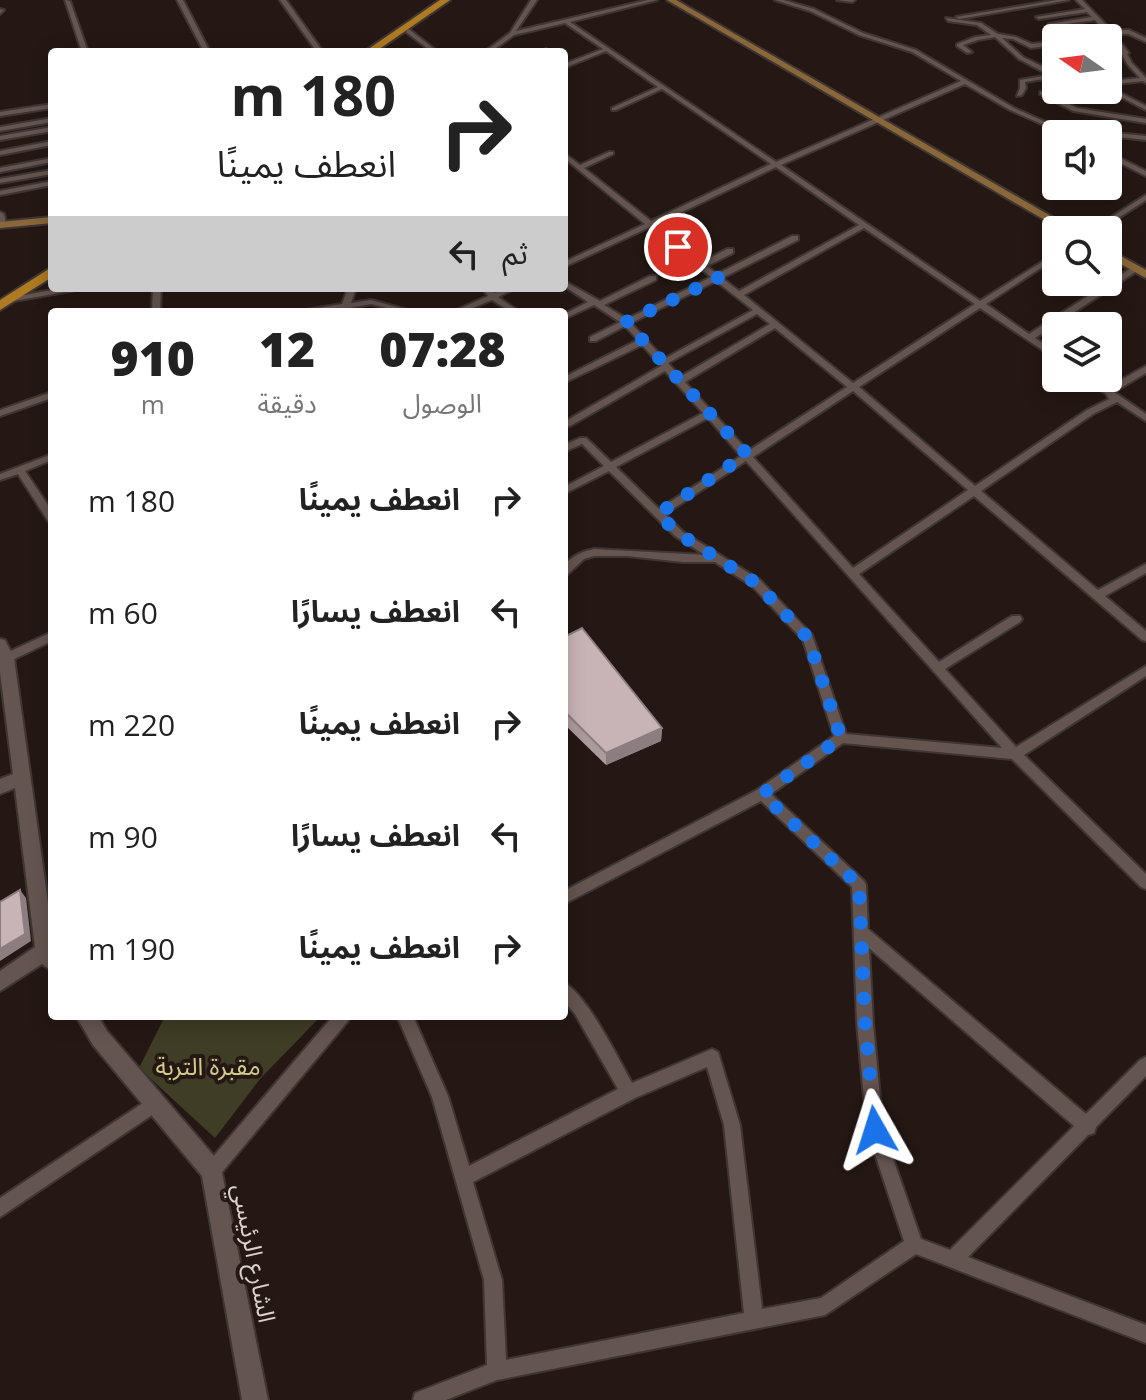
<!DOCTYPE html>
<html lang="ar">
<head>
<meta charset="utf-8">
<style>
  :root { --surface:#fff; --page:#f6f6f6; --text:#222; --muted:#767676 }
  body { margin:0; font-family:"Open Sans","Noto Sans Arabic",sans-serif; background:var(--page); color:var(--text); direction:rtl; height:100vh; display:flex; flex-direction:column; font-size:30px; white-space:nowrap }
  * { box-sizing:border-box; margin:0 }
  p { font-size:26px; color:var(--muted) }
  .icon { flex:none; width:44px; height:44px; fill:none; stroke:currentColor; stroke-width:2; stroke-linecap:round; stroke-linejoin:round }
  .map { position:relative; flex:1; overflow:hidden; direction:ltr }
  .drawer { position:absolute; left:48px; top:308px; width:520px; height:712px; display:flex; flex-direction:column; background:var(--surface); border-radius:8px; box-shadow:0 4px 20px #0003; direction:rtl }
  .drawer>* { flex:none }
  .hud { position:absolute; left:48px; top:48px; width:520px; height:244px; border-radius:8px; box-shadow:0 4px 20px #0003; direction:rtl; background:#fff; color:var(--text); overflow:hidden }
  .needle { width:52px; rotate:284deg }
  .tools { position:absolute; left:1042px; top:24px; display:grid; gap:16px }
  .tools a { display:grid; place-items:center; width:80px; height:80px; border-radius:8px; background:var(--surface); box-shadow:0 4px 20px #0003; font-size:40px }
  .pin { position:absolute; display:grid; place-items:center; width:68px; height:68px; color:#fff; margin:-34px; border:4px solid #fff; border-radius:50%; box-shadow:0 2px 8px #0007 }
  .me { position:absolute; width:88px; margin:-44px; rotate:354deg; stroke-linejoin:round; filter:drop-shadow(0 0 6px #0008) }
  .turn { display:flex; align-items:center; gap:28px; height:168px; padding:0 40px; font-size:36px }
  .turn .icon { width:104px; height:104px; stroke-width:2.5 }
  .turn b { display:block; font-size:56px; line-height:68px }
  .then { display:flex; align-items:center; height:76px; padding:0 40px; background:#0003; gap:16px; font-size:30px }
  .eta { display:flex; justify-content:space-evenly; align-items:center; height:136px; text-align:center }
  .eta b { font-size:48px; font-weight:800; line-height:56px }
  ul { padding:0; list-style:none }
  li { display:flex; align-items:center; gap:24px; height:112px; padding:0 40px }
  li div { flex:1 }
  li b { display:block; font-size:30px }
  li em { font-style:normal }
  .map>svg:first-child { display:block }
</style>
</head>
<body>
<div class="map">
<svg width="1146" height="1400" viewBox="0 0 1146 1400">
  <rect width="100%" height="100%" fill="#251814"/>
  <!-- green -->
  <polygon fill="#3f3d26" points="165,1016 321,1016 260,1079 215,1138 139,1068"/>
  <g fill="none" stroke-linecap="round" stroke-linejoin="round">
    <defs>
      <g id="minor">
        <polygon points="65,0 70,1 88,52 82,52"/>
        <polygon points="177,0 183,0 210,52 204,52"/>
        <polygon points="280,0 286,0 323,52 317,52"/>
        <path d="M531 0H537L516 31 648 0H657L570 22 776 162 961 81 912 52 859 35 810 11 775 0H783L814 9 863 33 916 50 1014 108 1057 127 1146 136V140L1108 136V134L1067 131 1072 134H1064L1010 110 965 84 781 165 980 301 1056 253V258L986 304 1029 334 1133 267 1140 269 1035 338 1056 352V359L980 308 859 387 975 486 1087 410 1109 399 1106 394 1084 378H1094L1108 387 1146 366V373L1114 392 1146 414V421L1117 402 1093 414 981 491 1098 590 1146 564V573L1105 596 1146 631V641L1142 640 974 496 859 574 939 662 1012 616H1020L1022 619 1020 622 945 669 1016 747 1146 666V676L1024 755 1146 874V889L1141 887 1012 759 843 743 771 794 864 881 866 885 868 929 1086 1114 1140 1060 1146 1057V1076L1096 1127 1094 1133 1088 1135 968 1257 1146 1325V1343L916 1254 825 1315 497 1380 446 1400H413L415 1393 487 1365 484 1280 432 1097 397 1016H413L448 1096 469 1166 618 1089 575 1014 564 1001V983C586 993 619 1060 632 1083L712 1049 718 1052 740 1125 762 1309 821 1298 904 1241 867 1130 857 1023 852 887 761 801 564 904V891L757 790 834 736 803 640 752 586 715 562H683L627 556H594L584 559 568 574 564 575V565C574 555 581 552 594 549L705 555 675 536 609 471 564 494V487L604 466 582 444 564 452V445L580 438H586L611 462 703 413 665 371 570 426H564V422L661 366 642 345 564 383V377L638 340 625 326 596 341H590V337L620 322 594 305 564 319V314L588 302 564 286V281L600 301 650 276H656V280L604 305 627 319 711 277 650 227 564 267V262L645 224 564 158V153L580 165 609 152H613V154L584 168 651 221 771 164 662 89 616 110H612V108L658 87 606 51 564 68V64L603 49 565 23 514 35 491 52H484L510 33ZM776 167 859 225 739 291 722 278 798 240V236H792L717 274 707 266 733 253V249H727L702 262 655 225ZM864 228 975 304 853 383 744 295ZM716 281 753 310 664 359 631 323ZM757 314 770 324 680 377 668 363ZM775 328 847 387 748 451 685 382ZM853 391 968 490 853 568 753 457ZM708 418 741 456 659 509 616 467ZM746 461 1002 748 846 734 812 635 760 580 683 532 665 514ZM869 948 1074 1126 950 1250 921 1239 883 1130 873 1023ZM707 1067 724 1125 744 1313 506 1360 502 1280 473 1182 635 1098Z"/>
        <polygon points="837,0 855,0 852,2"/>
        <polygon points="1057,0 1069,0 959,19 956,17"/>
        <polygon points="1076,0 1082,0 1111,30 1129,30 1146,38 1146,42 1128,34 1114,34 1129,53 1127,54 1132,63 1146,78 1146,83 1143,81 1108,85 1108,81 1140,78 1128,65 1122,55 1108,56 1108,52 1120,52 1110,36 1077,38 1107,33 1095,20 1052,26 1049,24 1092,17 1087,12 1039,19 1036,17 1085,9"/>
        <polygon points="0,9 4,10 0,14"/>
        <polygon points="946,18 981,23 998,34 1016,37 1032,44 1056,41 1056,45 1031,48 1013,39 1002,38 1023,57 1056,73 1056,77 1025,82 1026,88 1022,95 1017,96 1020,88 1020,80 1049,75 1019,59 995,37 978,40 963,45 972,52 967,53 957,46 957,44 975,37 991,35 977,25 948,21"/>
        <polygon points="408,29 410,30 438,52 432,52 406,32"/>
        <polygon points="546,49 548,52 540,52"/>
        <polygon points="1056,57 1056,61 1052,61 1056,65 1056,70 1045,60"/>
        <polygon points="1040,92 1044,92 1077,108 1146,119 1146,123 1073,111 1040,94"/>
        <polygon points="1115,92 1119,92 1146,106 1146,110 1115,94"/>
        <polygon points="52,104 52,108 0,116 0,112"/>
        <polygon points="52,118 52,122 0,131 0,127"/>
        <polygon points="52,127 52,131 0,140 0,136"/>
        <polygon points="52,141 52,145 0,155 0,151"/>
        <polygon points="1108,152 1146,171 1146,176 1108,157"/>
        <polygon points="52,158 52,162 0,172 0,168"/>
        <polygon points="52,170 52,174 0,183 0,179"/>
        <polygon points="52,181 52,185 0,195 0,191"/>
        <polygon points="1146,195 1146,200 1100,230 1091,230"/>
        <polygon points="0,212 4,214 6,224 2,226 0,226"/>
        <polygon points="63,288 80,288 76,290 8,302 4,300 8,298"/>
        <polygon points="153,288 161,288 160,312 152,312"/>
        <polygon points="348,288 356,288 351,303 371,300 415,312 401,312 371,304 349,308 347,312 341,312 341,309 302,312 306,310 342,304"/>
        <polygon points="482,288 490,288 494,293 505,288 516,288 498,297 520,312 511,312 492,300 463,312 452,312 488,296"/>
        <polygon points="52,392 52,398 0,416 0,410"/>
        <polygon points="52,454 52,460 25,471 52,511 52,522 48,521 18,474 0,480 0,474"/>
        <polygon points="52,632 52,641 10,661 2,661 0,658 2,655"/>
        <polygon points="333,1016 351,1016 348,1021 218,1177 212,1179 206,1177 204,1171 206,1165"/>
        <polygon points="155,1095 161,1097 163,1103 161,1109 0,1217 0,1198"/>
      </g>
      <g id="tertiary">
        <polygon points="0,639 5,640 14,658 52,932 52,971 42,964 0,991 0,971 35,947 15,788 0,794 0,779 13,774 0,672"/>
        <polygon points="76,1016 98,1016 107,1031 220,1163 268,1400 242,1400 202,1176 93,1045"/>
      </g>
      <g id="secondary">
        <polygon points="667,0 676,0 1075,230 1062,230"/>
        <polygon points="52,217 52,223 0,228 0,222"/>
        <polygon points="1108,249 1146,270 1146,278 1108,257"/>
      </g>
      <g id="primary">
        <polygon points="440,0 450,0 375,52 364,52"/>
        <polygon points="52,267 52,277 0,310 0,300"/>
      </g>
    </defs>
    <!-- minor casing -->
    <use href="#minor" stroke="#3f3533" stroke-width="4"/>
    <!-- tertiary casing -->
    <use href="#tertiary" stroke="#3f3533" stroke-width="4"/>
    <!-- secondary casing -->
    <use href="#secondary" stroke="#3f3533" stroke-width="4"/>
    <!-- primary casing -->
    <use href="#primary" stroke="#3f3533" stroke-width="4"/>
    <!-- minor -->
    <use href="#minor" fill="#655550" fill-rule="evenodd"/>
    <!-- tertiary -->
    <use href="#tertiary" fill="#655550" fill-rule="evenodd"/>
    <!-- secondary -->
    <use href="#secondary" fill="#8a6739" fill-rule="evenodd"/>
    <!-- primary -->
    <use href="#primary" fill="#ae7a22" fill-rule="evenodd"/>
  </g>
  <!-- wall -->
  <polygon fill="#ac9b9d" points="564,637 662,728 661,741 606,765 564,724"/>
  <!-- shaded-wall -->
  <g fill="#8c7e80">
    <polygon points="662,728 661,741 606,765 606,753"/>
    <polygon points="20,890 26,898 31,941 0,961 0,949"/>
  </g>
  <!-- building -->
  <g fill="#c8b4b7" stroke="#8c7e80" stroke-width="2">
    <polygon points="582,628 662,728 606,753 564,711 565,695 564,694 564,637"/>
    <polygon points="20,890 25,934 0,949 0,902"/>
  </g>
  <g fill="none" stroke-linecap="round" stroke-linejoin="round">
    <!-- route -->
    <polyline stroke="#1a73e8" stroke-width="14" stroke-dasharray="0 25.2" points="678,247 718,278 626,322 747,454 658,514 679,534 756,583 808,638 841,738 762,794 859,885 865,1023 875,1130"/>
  </g>
  <g text-anchor="middle" dominant-baseline="central" stroke-width="8" stroke-linejoin="round" paint-order="stroke">
    <!-- near-park labels -->
    <g font-size="24" fill="#d1cc8c" stroke="#251814">
      <text x="208" y="1065">مقبرة التربة</text>
    </g>
    <!-- near-street labels -->
    <g font-size="24" fill="#dbd2cf" stroke="#251814">
      <text transform="translate(255 1253) rotate(79)">الشارع الرئيسي</text>
    </g>
  </g>
</svg>
<div class="tools">
<a><svg class="needle" viewBox="-14 -14 28 28"><path d="M0-13l5 13h-10z" fill="#e53935"/><path d="M0 13l5-13h-10z" fill="#767676"/></svg></a>
<a><svg class="icon" aria-label="sound" viewBox="0 0 24 24"><path d="M4 9h4l5-4v14l-5-4H4zM17 9q2 3 0 6"/></svg></a>
<a><svg class="icon" aria-label="search" viewBox="0 0 24 24"><circle cx="10" cy="10" r="6"/><path d="M15 15l6 6"/></svg></a>
<a><svg class="icon" aria-label="layers" viewBox="0 0 24 24"><path d="M12 4l9 5-9 5-9-5zM3 14l9 5 9-5"/></svg></a>
</div>
<div class="pin" style="left:678px;top:247px;background:#d93025"><svg class="icon" aria-label="arrive" viewBox="0 0 24 24"><path d="M6 21V4h12l-3 4 3 4H6"/></svg></div>
<svg class="me" style="left:875px;top:1130px" viewBox="-20 -20 40 40"><path d="M0-17L14 15 0 8-14 15z" fill="#1a73e8" stroke="#fff" stroke-width="4"/></svg>
<div class="hud">
<div class="turn"><svg class="icon" aria-label="right" viewBox="0 0 24 24"><path d="M7 20v-9h11M14 6l5 5-5 5"/></svg><div><b>180 m</b>انعطف يمينًا</div></div>
<div class="then">ثم<svg class="icon" aria-label="left" viewBox="0 0 24 24"><path d="M17 20v-9H6M10 6l-5 5 5 5"/></svg></div>
</div>
<section class="drawer">
<div class="eta">
<div><b>07:28</b><p>الوصول</p></div>
<div><b>12</b><p>دقيقة</p></div>
<div><b>910</b><p>m</p></div>
</div>
<ul>
<li><svg class="icon" aria-label="right" viewBox="0 0 24 24"><path d="M7 20v-9h11M14 6l5 5-5 5"/></svg><div><b>انعطف يمينًا</b></div><em>180 m</em></li>
<li><svg class="icon" aria-label="left" viewBox="0 0 24 24"><path d="M17 20v-9H6M10 6l-5 5 5 5"/></svg><div><b>انعطف يسارًا</b></div><em>60 m</em></li>
<li><svg class="icon" aria-label="right" viewBox="0 0 24 24"><path d="M7 20v-9h11M14 6l5 5-5 5"/></svg><div><b>انعطف يمينًا</b></div><em>220 m</em></li>
<li><svg class="icon" aria-label="left" viewBox="0 0 24 24"><path d="M17 20v-9H6M10 6l-5 5 5 5"/></svg><div><b>انعطف يسارًا</b></div><em>90 m</em></li>
<li><svg class="icon" aria-label="right" viewBox="0 0 24 24"><path d="M7 20v-9h11M14 6l5 5-5 5"/></svg><div><b>انعطف يمينًا</b></div><em>190 m</em></li>
</ul>
</section>
</div>
</body>
</html>
